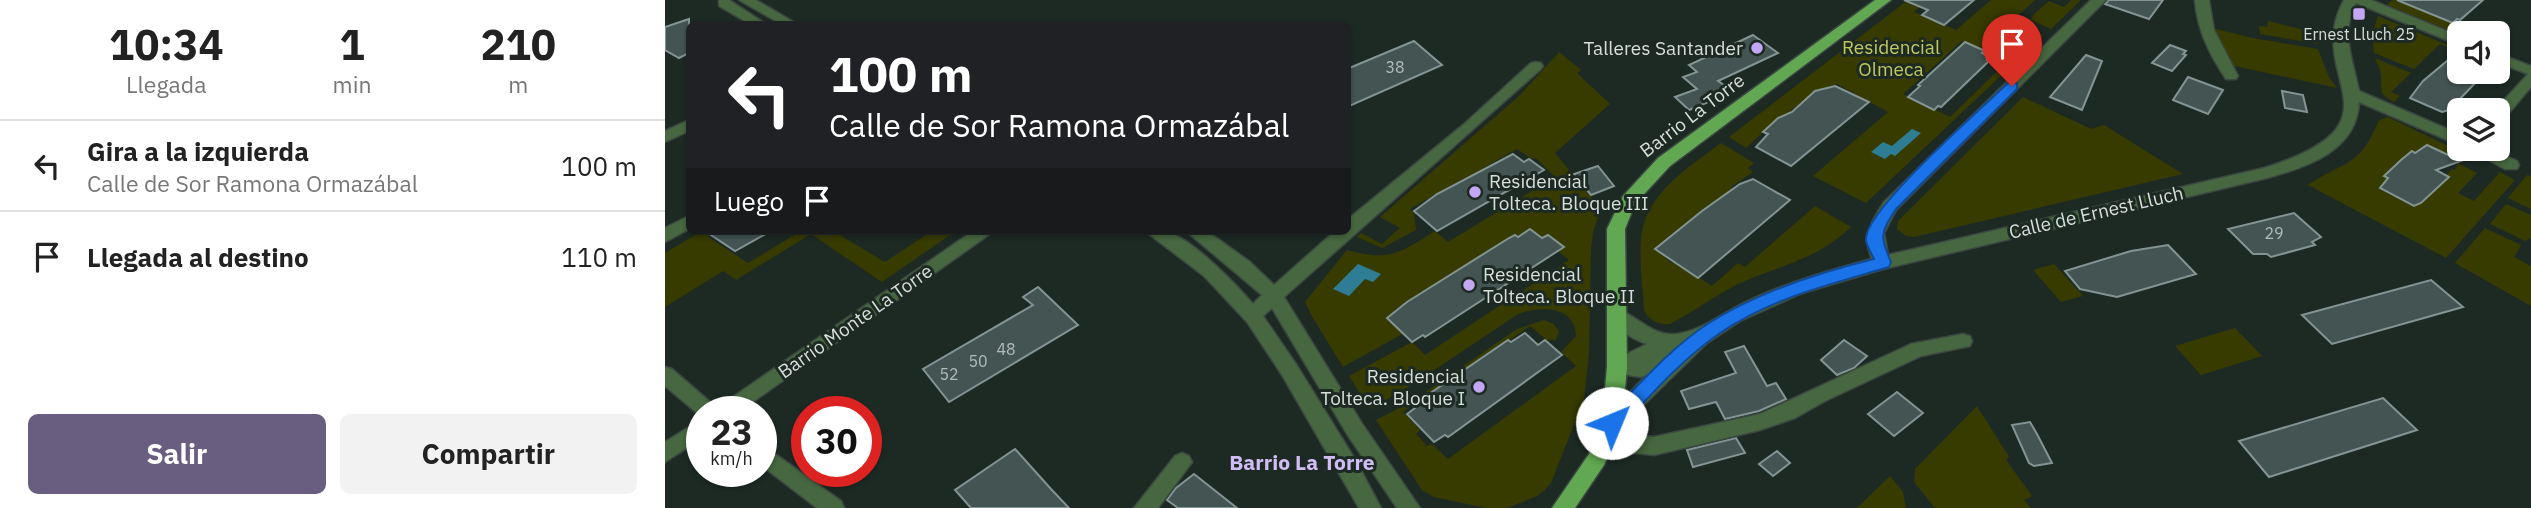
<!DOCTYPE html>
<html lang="es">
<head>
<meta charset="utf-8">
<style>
  :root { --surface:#fff; --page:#f2f2f2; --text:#222; --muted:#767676; --line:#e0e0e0; --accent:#6a5e80 }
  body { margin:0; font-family:"IBM Plex Sans",sans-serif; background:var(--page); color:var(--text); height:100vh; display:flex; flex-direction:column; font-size:26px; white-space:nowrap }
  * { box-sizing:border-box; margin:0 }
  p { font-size:23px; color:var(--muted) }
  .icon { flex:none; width:38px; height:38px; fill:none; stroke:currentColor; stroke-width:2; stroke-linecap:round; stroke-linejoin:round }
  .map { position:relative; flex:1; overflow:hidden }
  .drawer { display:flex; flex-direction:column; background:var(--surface); width:665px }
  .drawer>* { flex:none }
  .banner { position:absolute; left:21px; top:21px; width:665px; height:214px; border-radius:10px; box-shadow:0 2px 5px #0004; background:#202124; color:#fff; overflow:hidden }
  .controls { position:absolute; left:1782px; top:21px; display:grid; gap:14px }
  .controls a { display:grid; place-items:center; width:63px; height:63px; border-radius:10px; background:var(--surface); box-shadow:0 2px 5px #0004; font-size:35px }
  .speed { position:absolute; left:21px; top:396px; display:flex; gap:14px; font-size:35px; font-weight:700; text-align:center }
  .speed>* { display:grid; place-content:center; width:91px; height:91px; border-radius:50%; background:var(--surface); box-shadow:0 2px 5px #0004; line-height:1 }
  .speed small { font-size:18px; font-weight:400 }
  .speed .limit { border:10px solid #d22; background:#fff; color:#111 }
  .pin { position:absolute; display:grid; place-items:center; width:60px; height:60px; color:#fff; margin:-72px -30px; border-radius:50% 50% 50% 0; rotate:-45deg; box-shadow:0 0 7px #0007 }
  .pin .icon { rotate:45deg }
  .me { position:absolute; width:77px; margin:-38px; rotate:45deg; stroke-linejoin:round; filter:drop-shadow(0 0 5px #0008) }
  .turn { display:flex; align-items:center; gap:24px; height:147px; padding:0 28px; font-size:32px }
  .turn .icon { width:91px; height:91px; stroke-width:2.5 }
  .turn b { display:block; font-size:49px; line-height:60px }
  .then { display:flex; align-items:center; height:66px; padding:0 28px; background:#0003; gap:14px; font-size:26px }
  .eta { display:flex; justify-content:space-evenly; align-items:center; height:119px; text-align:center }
  .eta b { font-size:42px; font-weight:800; line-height:49px }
  .primary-button { display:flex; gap:14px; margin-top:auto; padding:14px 28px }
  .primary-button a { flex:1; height:80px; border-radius:10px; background:var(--accent); color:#fff; font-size:28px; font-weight:800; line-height:80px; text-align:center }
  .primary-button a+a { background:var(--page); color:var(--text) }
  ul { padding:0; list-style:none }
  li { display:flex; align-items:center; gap:21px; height:91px; padding:0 28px; border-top:2px solid var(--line) }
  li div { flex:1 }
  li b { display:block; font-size:26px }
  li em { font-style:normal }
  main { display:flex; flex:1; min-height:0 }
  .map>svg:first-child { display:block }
</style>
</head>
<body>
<main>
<section class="drawer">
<div class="eta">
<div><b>10:34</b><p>Llegada</p></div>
<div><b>1</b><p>min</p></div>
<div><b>210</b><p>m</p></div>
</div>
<ul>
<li><svg class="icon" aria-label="left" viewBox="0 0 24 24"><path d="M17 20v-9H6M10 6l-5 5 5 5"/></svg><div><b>Gira a la izquierda</b><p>Calle de Sor Ramona Ormazábal</p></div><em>100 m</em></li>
<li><svg class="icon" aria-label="arrive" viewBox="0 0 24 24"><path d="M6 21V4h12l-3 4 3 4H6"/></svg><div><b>Llegada al destino</b></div><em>110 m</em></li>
</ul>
<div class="primary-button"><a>Salir</a><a>Compartir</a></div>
</section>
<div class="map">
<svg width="1866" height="508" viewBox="0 0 1866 508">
  <rect width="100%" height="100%" fill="#1d2a24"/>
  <!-- green -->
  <g fill="#373b00">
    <polygon points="1243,0 1263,0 1249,12 1291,30 1326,0 1370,0 1316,49 1297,41 1238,94 1285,117 1343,61 1326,53 1353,29 1365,29 1379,35 1201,203 1148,176 1223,112 1172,84 1165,89 1157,89 1125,111 1129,114 1099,131 1081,148 1064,137"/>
    <polygon points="1406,0 1416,0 1386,29 1366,20 1368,15 1384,1 1399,7"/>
    <polygon points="1727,0 1764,0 1756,10 1813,33 1794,34 1722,5"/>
    <polygon points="1713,16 1794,50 1794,52 1775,44 1749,69 1709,53 1707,34"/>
    <polygon points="1603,21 1651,33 1653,44 1595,34 1594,26 1602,27"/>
    <polygon points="1547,28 1588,38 1653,49 1664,77 1672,88 1565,65"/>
    <path d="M894 52 916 70 912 73 945 104 890 153 936 209 928 232 926 249 924 353 919 399 886 483 880 490 872 496 842 508H821L769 497 757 490 711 420 746 402 852 329 879 320 889 324 894 332 890 341 887 339 883 341 865 326 738 412 755 430 751 434 762 446 767 444 783 459 911 366 896 352 911 336C910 305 875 306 853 314L747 385 705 409 684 376 747 342 760 355 904 260 893 251 898 247 883 235 877 238 865 229 853 237 850 235 786 278 783 276 751 300 749 298 729 310 731 312 723 318 739 333 678 367 648 318 640 302 682 250C724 262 735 253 770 231L783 242 890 177 871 158 867 159 852 149 818 168 819 170 806 178 803 176 745 209 749 214 751 230 717 248 692 237 696 233 717 244 735 228 715 217 853 97Z"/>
    <path d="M1710 58 1746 73 1726 92 1735 96 1729 102C1713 94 1717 90 1716 75 1715 69 1712 63 1710 58Z"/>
    <polygon points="1358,97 1426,129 1439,125 1518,174 1249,237 1241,236 1232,229 1233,221"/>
    <path d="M1723 117 1802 155 1796 161 1762 145 1750 153 1747 151 1720 176 1723 178 1715 189 1748 206 1783 177 1781 175 1787 169 1790 170 1793 163 1812 173 1793 193 1809 201 1835 172 1850 180 1781 258 1643 185C1681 160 1694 168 1714 120Z"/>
    <path d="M1056 143 1089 163 1083 168 1088 172 1066 187 1070 191 1036 211 1041 215 1004 236 1009 240 991 249 1006 263 1008 261 1047 286 1073 263 1080 267 1150 206 1186 227C1150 261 1114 265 1071 285 1048 297 1028 312 1005 324 993 325 984 321 979 310 978 287 974 263 976 240 979 194 1023 168 1056 143Z"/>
    <polygon points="1862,175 1866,176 1866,209 1843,198"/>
    <polygon points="1841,204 1866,215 1866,238 1860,241 1825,224"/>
    <polygon points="1820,228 1856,245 1849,257 1866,266 1866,306 1790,263"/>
    <polygon points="37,231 51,231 43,237 83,263 136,231 176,231 173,234 220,262 267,231 291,231 217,282 146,234 71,280 58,271 0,307 0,253"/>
    <polygon points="1389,264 1418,296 1396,302 1368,270"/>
    <polygon points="1570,328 1597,356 1536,375 1510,346"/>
    <polygon points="1312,406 1344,457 1341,460 1367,496 1359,500 1366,508 1270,508 1249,482 1250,469"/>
    <polygon points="1225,476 1238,492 1241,508 1192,508"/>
  </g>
  <!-- water -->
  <g fill="#2e7d94">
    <polygon points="1247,129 1256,133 1230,156 1226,154 1220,159 1206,152 1218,142 1227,146"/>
    <polygon points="693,264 716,274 708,282 700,279 684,296 668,289"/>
  </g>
  <!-- building -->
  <g fill="#435453" stroke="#829493" stroke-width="2">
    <polygon points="1239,0 1309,0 1279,25 1257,15 1263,10"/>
    <polygon points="1444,0 1498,0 1484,19 1440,4"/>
    <polygon points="1732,0 1818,0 1795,20 1792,19 1788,23"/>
    <polygon points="24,19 24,53 14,58 0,50 0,27"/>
    <polygon points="1088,35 1113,53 1053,81 1062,87 1041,97 1046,101 1024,110 1010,97 1032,89 1018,77 1032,72 1024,65"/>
    <polygon points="749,41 777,65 682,107 682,69"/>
    <polygon points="1300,42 1320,51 1317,53 1325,57 1322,60 1324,61 1276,107 1273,106 1269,110 1243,97 1255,86 1253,85"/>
    <polygon points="1505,45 1521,51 1518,54 1521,55 1507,71 1487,63"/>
    <polygon points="1794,51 1794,72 1821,72 1784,110 1777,112 1745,98 1758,81"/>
    <polygon points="1421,55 1437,61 1417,110 1385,97"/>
    <polygon points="1523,77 1558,90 1543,114 1508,100"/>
    <polygon points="1170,86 1204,102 1126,166 1091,147 1103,134 1098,132 1113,118 1127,112 1150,91"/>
    <polygon points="1617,91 1638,95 1642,112 1620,108"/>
    <polygon points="1762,145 1796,161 1771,170 1784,177 1756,203 1749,206 1715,188 1723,178 1719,176 1736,160 1747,151 1750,153"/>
    <polygon points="848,154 859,162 864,159 879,170 772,231 749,211 772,194"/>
    <polygon points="933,166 949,186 926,195 909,174"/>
    <polygon points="1088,179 1125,200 1033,278 990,249 1037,211 1075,184"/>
    <polygon points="1629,213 1656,237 1647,242 1650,245 1606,257 1602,254 1588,254 1563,229"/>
    <polygon points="865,229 877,238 883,235 899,247 760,337 758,335 747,342 722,318 742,302 844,238 850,235 853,237"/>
    <polygon points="40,231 106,231 70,251"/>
    <polygon points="1503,245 1531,274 1452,297 1415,289 1400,271 1466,251"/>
    <polygon points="1766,280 1798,307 1667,344 1637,315"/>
    <polygon points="373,287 413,325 284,402 258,369 368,305 358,297"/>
    <polygon points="860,333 873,345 880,340 897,355 783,437 780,435 769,442 742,414 750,408 748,405 843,340 846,342"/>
    <polygon points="1179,340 1202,356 1189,368 1172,375 1156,360"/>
    <polygon points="1079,346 1102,386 1111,383 1121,399 1094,411 1060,419 1051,402 1024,409 1016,391 1071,373 1060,352"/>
    <polygon points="1232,392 1258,413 1229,436 1203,414"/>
    <polygon points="1718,398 1752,430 1604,477 1574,441"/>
    <polygon points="1365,422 1372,434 1387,463 1369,466 1364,463 1347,425"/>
    <polygon points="1071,438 1080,453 1028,467 1022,450"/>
    <polygon points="350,449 386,489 404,508 306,508 290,490"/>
    <polygon points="1112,451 1125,463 1108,476 1094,464"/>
    <polygon points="529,474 548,489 572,508 513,508 502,500 511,488"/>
  </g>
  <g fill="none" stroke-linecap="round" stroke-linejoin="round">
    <defs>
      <g id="minor">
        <polygon points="54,0 64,0 101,24 85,24 54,6"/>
        <polygon points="74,0 91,0 132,24 116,24"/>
        <path d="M1426 0H1441L1231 210 1219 233 1223 255 1599 168C1747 122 1636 77 1679 0H1706L1794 36V45L1691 3C1675 33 1688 60 1694 91L1794 134V145L1694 102C1692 151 1642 167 1602 178L1218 269 1137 293 1075 321 1042 343 954 429 947 431 940 429 937 423 940 417 982 375 975 377 945 372 942 367 945 362 982 344C967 339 950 329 942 315L944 310C963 304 983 338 1012 334 1039 330 1060 311 1085 300 1124 282 1166 270 1207 259 1197 236 1206 222 1219 202Z"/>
        <path d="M1530 0H1544L1549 30 1573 76 1571 79H1561C1545 55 1532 30 1530 0Z"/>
        <polygon points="1832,53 1866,66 1866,87 1837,121 1832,123 1830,110 1863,74 1832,62"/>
        <path d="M871 62 876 63 878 66 876 69 619 297 696 422 755 508H732L682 434 607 308 598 316 631 364 691 461 716 508H694L617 375 582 322 539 276 480 231C487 231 497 229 503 232 529 241 569 282 588 304L597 295 521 231H542L585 262 609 285 670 231H682V220L798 125 866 63Z"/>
        <polygon points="24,120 24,131 0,142 0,131"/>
        <polygon points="1804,149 1825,149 1852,161 1854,165 1852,169 1840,169"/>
        <polygon points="24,216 24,229 0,242 0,228"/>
        <polygon points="308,231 329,231 75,411 37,411 37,417 0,386 0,367 7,369 52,408"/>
        <polygon points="1298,334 1305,336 1307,341 1305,346 1256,356 1160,401 1130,418 1095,430 989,455 941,450 934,447 931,441 934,435 941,432 989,437 1095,414 1246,344"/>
        <polygon points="37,419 37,438 0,462 0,442"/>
        <polygon points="96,444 176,501 179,508 152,508 96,465"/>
        <polygon points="517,453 524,456 527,462 493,508 469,508 510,456"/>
      </g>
      <polygon id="major" points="1210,0 1226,0 1005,166 970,204 960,229 962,367 957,423 939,465 910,508 887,508 924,454 937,423 942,367 942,229 958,196 993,158"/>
    </defs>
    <!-- minor casing -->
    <use href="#minor" stroke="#3b4741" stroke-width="3"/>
    <!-- major casing -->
    <use href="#major" stroke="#3b4741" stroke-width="3"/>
    <!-- minor -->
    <use href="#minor" fill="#46673f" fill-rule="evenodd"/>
    <!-- major -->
    <use href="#major" fill="#62a752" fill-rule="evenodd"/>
  </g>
  <!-- route -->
  <path fill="#1a73e8" stroke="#114b97" stroke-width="2" d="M1347 82 1352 83V89L1231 209C1215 233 1215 236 1226 262L1224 267C1166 284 1106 298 1055 333 1017 359 985 396 954 429L947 431 941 429 938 423 941 418C973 386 1005 348 1044 323 1093 292 1152 273 1209 259 1206 253 1201 245 1201 239 1200 210 1317 108 1343 83Z"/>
  <!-- markers -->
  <g fill="#c3a7f2" stroke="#1d2a24" stroke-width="2.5">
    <rect x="1687" y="7" width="14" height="14" rx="3.5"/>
    <circle cx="1092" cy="48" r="7"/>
    <circle cx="810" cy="192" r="7"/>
    <circle cx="804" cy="285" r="7"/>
    <circle cx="814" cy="387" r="7"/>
  </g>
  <g text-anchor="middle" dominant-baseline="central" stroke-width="6" stroke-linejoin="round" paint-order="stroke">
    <!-- far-poi labels -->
    <g font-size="16" fill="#d7dfdb" stroke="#1d2a24">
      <text x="1694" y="34">Ernest Lluch 25</text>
    </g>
    <!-- number labels -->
    <g font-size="16" fill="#b2bcb9">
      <text x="730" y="67">38</text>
      <text x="1609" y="233">29</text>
      <text x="341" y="349">48</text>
      <text x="313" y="361">50</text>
      <text x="284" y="374">52</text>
    </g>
    <!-- park labels -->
    <g font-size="19" fill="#bfc85b" stroke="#1d2a24">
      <text x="1226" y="47">Residencial<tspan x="1226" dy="22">Olmeca</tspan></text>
    </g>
    <!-- poi labels -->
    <g font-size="19" fill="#d7dfdb" stroke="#1d2a24" text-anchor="end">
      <text x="1078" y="48">Talleres Santander</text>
      <text x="824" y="181" text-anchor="start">Residencial<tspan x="824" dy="22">Tolteca. Bloque III</tspan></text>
      <text x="818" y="274" text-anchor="start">Residencial<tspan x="818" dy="22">Tolteca. Bloque II</tspan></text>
      <text x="800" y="376">Residencial<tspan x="800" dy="22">Tolteca. Bloque I</tspan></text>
    </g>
    <!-- street labels -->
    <g font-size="19" fill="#d7dfdb" stroke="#1d2a24">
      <text transform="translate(1027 115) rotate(-37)">Barrio La Torre</text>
      <text transform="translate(1431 212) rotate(-13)">Calle de Ernest Lluch</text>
      <text transform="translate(190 321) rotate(-35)">Barrio Monte La Torre</text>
    </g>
    <!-- neighbourhood labels -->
    <g font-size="21" font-weight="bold" fill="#d1bdf5" stroke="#1d2a24">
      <text x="637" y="462">Barrio La Torre</text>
    </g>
  </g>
</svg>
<div class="controls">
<a><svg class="icon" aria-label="sound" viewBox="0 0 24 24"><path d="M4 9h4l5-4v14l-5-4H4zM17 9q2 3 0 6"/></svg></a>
<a><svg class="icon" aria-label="layers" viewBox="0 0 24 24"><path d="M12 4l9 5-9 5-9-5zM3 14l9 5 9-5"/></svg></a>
</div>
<div class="speed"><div>23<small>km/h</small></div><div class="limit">30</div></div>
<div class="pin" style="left:1347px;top:86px;background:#d93025"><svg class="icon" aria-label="arrive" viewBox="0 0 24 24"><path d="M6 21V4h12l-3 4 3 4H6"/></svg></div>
<svg class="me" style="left:947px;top:423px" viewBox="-20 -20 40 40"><circle r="19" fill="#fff"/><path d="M0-13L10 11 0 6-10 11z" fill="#1a73e8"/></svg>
<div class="banner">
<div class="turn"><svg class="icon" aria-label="left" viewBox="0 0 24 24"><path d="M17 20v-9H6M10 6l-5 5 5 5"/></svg><div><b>100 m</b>Calle de Sor Ramona Ormazábal</div></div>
<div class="then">Luego<svg class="icon" aria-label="arrive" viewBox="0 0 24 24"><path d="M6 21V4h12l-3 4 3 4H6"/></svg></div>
</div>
</div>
</main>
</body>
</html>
